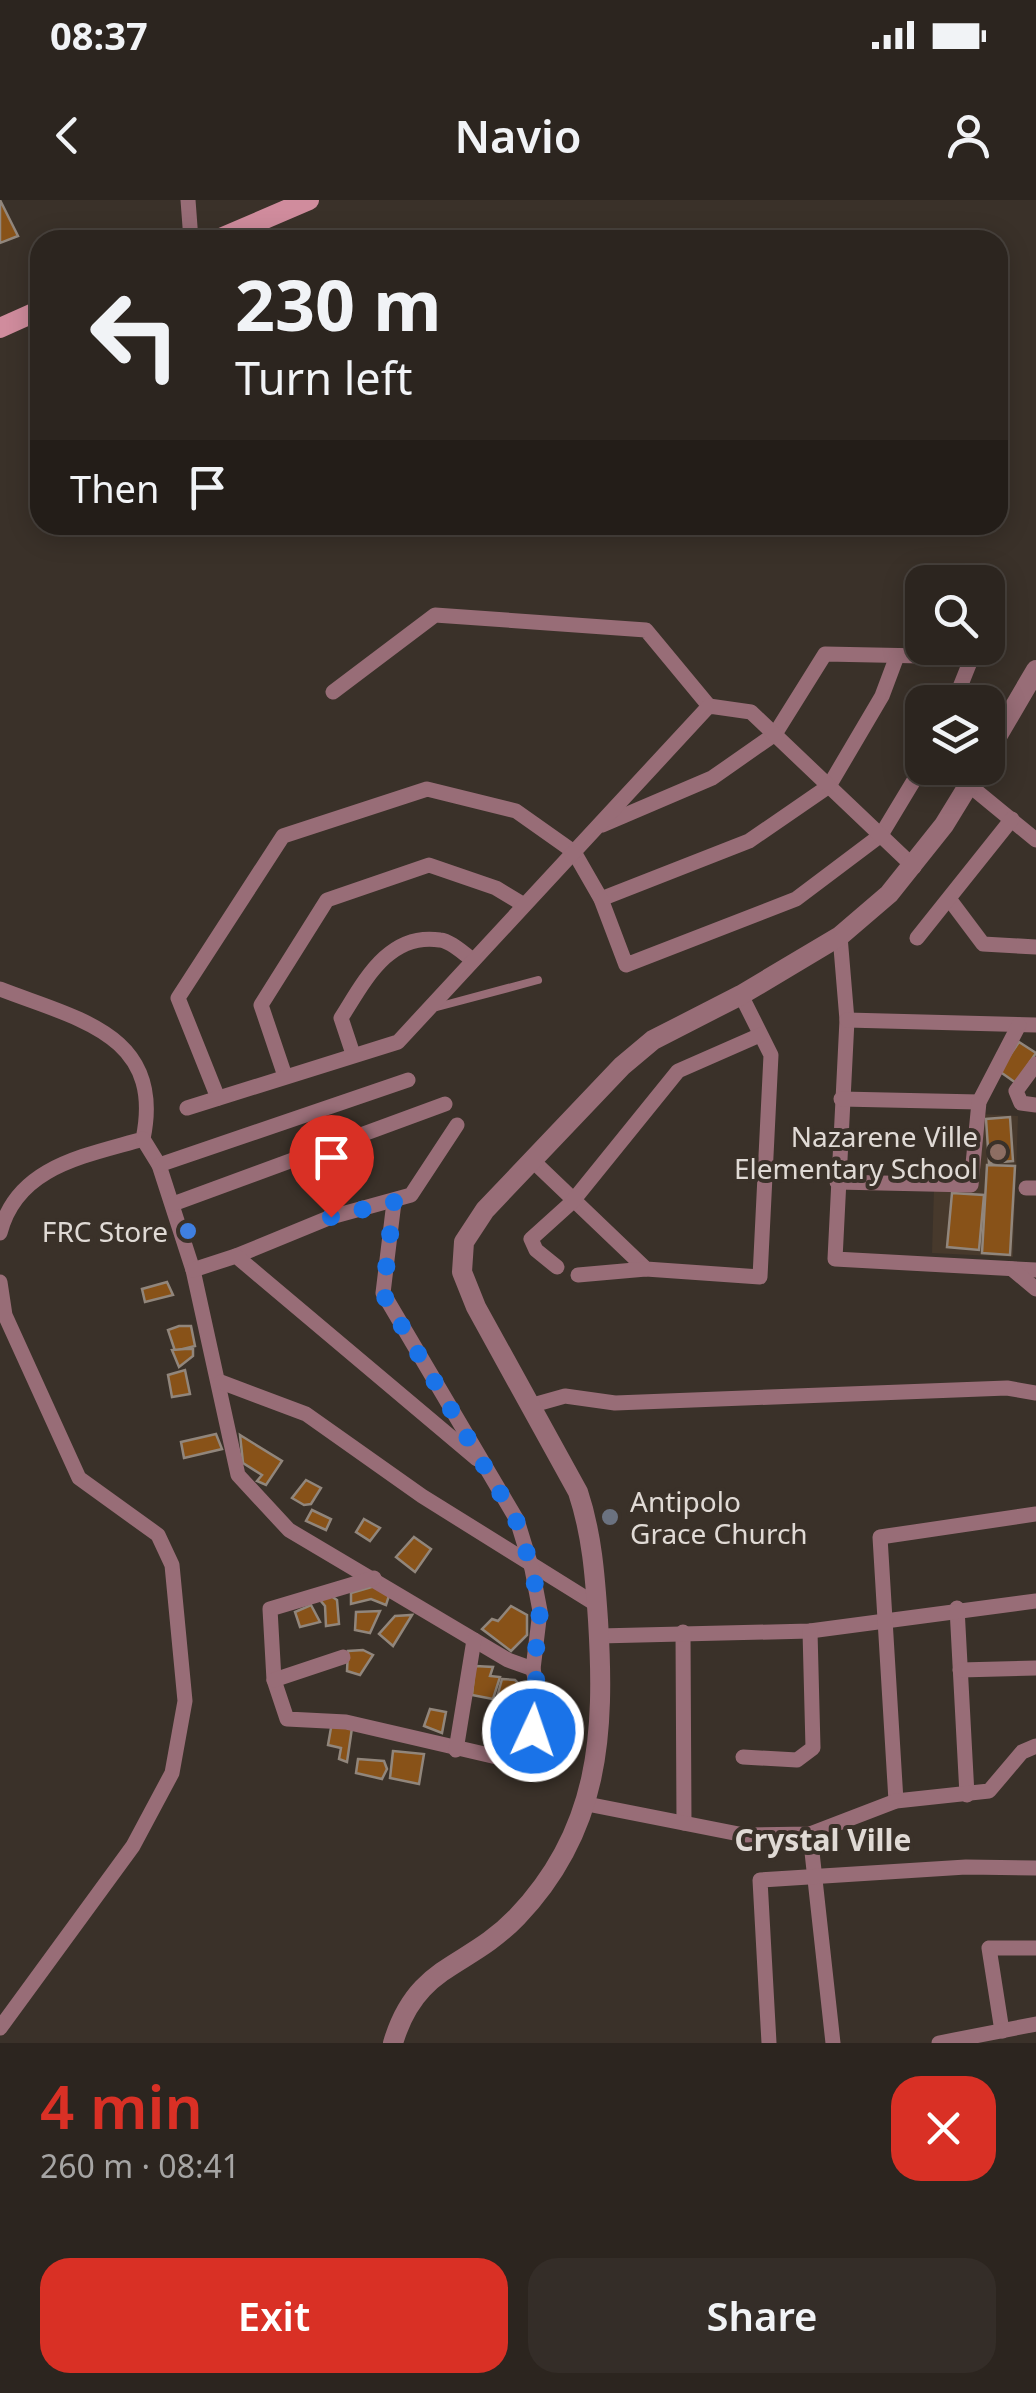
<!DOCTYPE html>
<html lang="en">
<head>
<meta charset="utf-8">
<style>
  :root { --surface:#2c251f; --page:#342d28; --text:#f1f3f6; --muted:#a6a5a4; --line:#48423d; --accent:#d93025 }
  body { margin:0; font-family:"Noto Sans",sans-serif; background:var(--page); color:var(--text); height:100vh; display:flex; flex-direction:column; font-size:38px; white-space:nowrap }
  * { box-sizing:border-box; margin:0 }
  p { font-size:32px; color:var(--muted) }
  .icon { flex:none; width:55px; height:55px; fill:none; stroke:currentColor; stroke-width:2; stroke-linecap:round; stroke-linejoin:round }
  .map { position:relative; height:1843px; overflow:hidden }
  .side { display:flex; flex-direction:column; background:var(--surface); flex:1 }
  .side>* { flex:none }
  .guide { position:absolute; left:30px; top:30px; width:978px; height:305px; border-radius:30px; box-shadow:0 5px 25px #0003,0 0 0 2px var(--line); background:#2c251f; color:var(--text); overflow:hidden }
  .tools { position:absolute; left:905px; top:365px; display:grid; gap:20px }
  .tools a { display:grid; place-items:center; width:100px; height:100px; border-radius:20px; background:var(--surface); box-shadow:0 5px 25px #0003,0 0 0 2px var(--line); font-size:50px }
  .pin { position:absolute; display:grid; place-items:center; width:85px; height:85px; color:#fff; margin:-102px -42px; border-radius:50% 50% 50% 0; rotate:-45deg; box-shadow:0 0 10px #0007 }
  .pin .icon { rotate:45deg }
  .me { position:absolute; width:110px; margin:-55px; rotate:3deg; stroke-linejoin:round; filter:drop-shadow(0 0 8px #0008) }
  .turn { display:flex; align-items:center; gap:35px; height:210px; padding:0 40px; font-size:45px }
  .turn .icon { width:130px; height:130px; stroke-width:2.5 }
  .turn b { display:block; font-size:70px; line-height:85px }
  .then { display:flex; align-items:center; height:95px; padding:0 40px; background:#0003; gap:20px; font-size:38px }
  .round { display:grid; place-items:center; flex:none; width:105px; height:105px; border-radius:30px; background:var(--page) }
  .overview { display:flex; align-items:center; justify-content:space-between; height:170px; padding:0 40px }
  h1 { font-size:60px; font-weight:600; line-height:75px; color:var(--accent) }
  .primary-button { display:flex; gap:20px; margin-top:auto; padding:20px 40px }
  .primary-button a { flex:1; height:115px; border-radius:30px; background:var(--accent); color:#fff; font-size:40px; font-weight:600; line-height:115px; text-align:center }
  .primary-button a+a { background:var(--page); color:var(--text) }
  .status { display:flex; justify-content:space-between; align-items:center; height:70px; padding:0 50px; background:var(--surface); direction:ltr }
  .status svg { height:28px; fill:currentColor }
  header { display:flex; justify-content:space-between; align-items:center; height:130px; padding:0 40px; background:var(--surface); font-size:45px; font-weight:600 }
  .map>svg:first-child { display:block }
</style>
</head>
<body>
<div class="status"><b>08:37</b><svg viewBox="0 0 49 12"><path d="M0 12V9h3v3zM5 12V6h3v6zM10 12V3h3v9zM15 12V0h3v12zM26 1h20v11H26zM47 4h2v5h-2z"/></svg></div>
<header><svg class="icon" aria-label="back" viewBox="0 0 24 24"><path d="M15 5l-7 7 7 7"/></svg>Navio<svg class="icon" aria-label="person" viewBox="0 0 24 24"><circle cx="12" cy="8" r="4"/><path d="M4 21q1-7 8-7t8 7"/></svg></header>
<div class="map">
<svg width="1036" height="1843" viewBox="0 0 1036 1843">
  <rect width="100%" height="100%" fill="#3a3129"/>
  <!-- built -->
  <polygon fill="#47392c" points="980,914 1018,916 1013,1057 932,1053 934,989 977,990"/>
  <!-- building -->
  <g fill="#885218" stroke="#91867c" stroke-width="2.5">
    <polygon points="0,0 18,36 0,43"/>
    <polygon points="1019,842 1036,853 1016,883 999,871"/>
    <polygon points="1010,917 1013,961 989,963 986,919"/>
    <polygon points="987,965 1015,966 1010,1055 982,1053"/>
    <polygon points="952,993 984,995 979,1050 947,1047"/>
    <polygon points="167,1082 173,1095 145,1102 142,1089"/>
    <polygon points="179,1126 191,1126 195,1146 175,1151 168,1130"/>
    <polygon points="185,1149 193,1149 193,1156 179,1167 172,1150"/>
    <polygon points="185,1170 190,1194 172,1197 168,1175"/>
    <polygon points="216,1234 222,1249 184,1258 181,1242"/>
    <polygon points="240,1235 282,1261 266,1285 257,1281 262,1275 243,1263"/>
    <polygon points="306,1280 321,1288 311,1304 304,1305 292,1298"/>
    <polygon points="312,1310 331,1319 326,1330 306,1321"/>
    <polygon points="364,1319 380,1328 370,1341 356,1332"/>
    <polygon points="414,1337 431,1349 415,1372 396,1357"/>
    <polygon points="375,1386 391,1389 386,1405 371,1399 351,1404 351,1393"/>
    <polygon points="331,1396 337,1400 339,1424 326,1426 325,1406 320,1400"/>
    <polygon points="311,1405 320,1422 300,1427 295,1412"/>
    <polygon points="511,1406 527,1415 527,1435 511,1451 482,1429 492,1419 498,1421"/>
    <polygon points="380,1411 370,1433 355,1430 356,1412"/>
    <polygon points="412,1415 393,1446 379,1434 395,1416"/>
    <polygon points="363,1450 373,1455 360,1475 347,1471 348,1451"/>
    <polygon points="475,1466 493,1467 490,1476 500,1477 493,1499 472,1495"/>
    <polygon points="502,1479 515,1480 525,1490 525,1502 496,1501"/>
    <polygon points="522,1506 525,1510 517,1548 488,1548 495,1508"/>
    <polygon points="430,1509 446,1512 442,1533 424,1526"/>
    <polygon points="332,1522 352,1528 347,1562 339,1559 341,1548 328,1545"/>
    <polygon points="393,1551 424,1554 419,1584 390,1578"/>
    <polygon points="358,1559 384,1561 387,1569 382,1579 356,1573"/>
  </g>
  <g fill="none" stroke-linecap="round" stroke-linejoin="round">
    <!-- service -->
    <polyline stroke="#986d77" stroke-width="8" points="437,807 538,780"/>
    <!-- minor -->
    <g stroke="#986d77" stroke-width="15">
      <polyline points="188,0 191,40"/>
      <polyline points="333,492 435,415 646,430 709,506"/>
      <polyline points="969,585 1036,640"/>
      <polyline points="602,625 712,578 775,534 825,454 972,457 954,502"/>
      <polyline points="601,699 749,641 829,586 882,496 897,456"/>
      <polyline points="950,700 983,744 1036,747"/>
      <polyline points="840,736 847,820 835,1059 1036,1070"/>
      <polyline points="917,738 1012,619"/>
      <path d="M0 789C77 819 165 834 143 939 85 956 17 966 0 1033"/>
      <polyline points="847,820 1036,825"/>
      <path d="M353 854 341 818C364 782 388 732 440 740 451 741 464 754 473 760"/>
      <polyline points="1036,864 1016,891 1021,903 1036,905"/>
      <polyline points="285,876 261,805 327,700 429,665 496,688 524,705"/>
      <polyline points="218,898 178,798 283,636 427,589 516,611 574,652 601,699 626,765 796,699 881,635 922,567"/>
      <polyline points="841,899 979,902"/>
      <polyline points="187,908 398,842 709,506 751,512 914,667"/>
      <polyline points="143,939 159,965 193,1070 238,1275 289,1330 508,1460 533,1469"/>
      <polyline points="532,960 646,1069 760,1077 771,855 741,795"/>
      <polyline points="159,965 408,880"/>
      <polyline points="837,982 971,985 979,902 1019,825"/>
      <polyline points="1026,988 1036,988"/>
      <polyline points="173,1004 445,904"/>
      <polyline points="236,1056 331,1017 411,995 457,925"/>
      <polyline points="557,1067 536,1050 531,1039 572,1002 678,871 760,835"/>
      <polyline points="1012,1069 1036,1089"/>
      <polyline points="193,1070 236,1056 477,1259"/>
      <polyline points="578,1075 646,1069"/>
      <polyline points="0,1082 5,1115 79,1278 158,1335 172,1365 185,1501 172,1573 133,1646 0,1828"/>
      <polyline points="221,1182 306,1214 422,1296 597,1405"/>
      <polyline points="533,1205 565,1196 615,1203 1007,1188 1036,1193"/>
      <polyline points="374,1378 270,1409 274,1480 287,1519 346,1522 527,1564 539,1498 533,1469 540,1411 532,1369 517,1320 383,1093 394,1002"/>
      <polyline points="957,1408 967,1595"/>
      <polyline points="683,1432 684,1623"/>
      <polyline points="599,1436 810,1431 1036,1401"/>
      <polyline points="960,1470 1036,1468"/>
      <polyline points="274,1480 343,1457"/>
      <polyline points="456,1550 474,1440"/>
      <polyline points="743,1557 797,1560 813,1548 810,1431"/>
      <polyline points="896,1601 880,1337 1036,1314"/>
      <polyline points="587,1604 744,1635 810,1634 896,1601 989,1591 1022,1552 1036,1546"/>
      <polyline points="810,1634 833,1843"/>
      <polyline points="1002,1831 989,1748 1036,1748"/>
      <polyline points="769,1843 760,1680 966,1667 1036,1668"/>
      <polyline points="939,1843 1036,1824"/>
    </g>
    <!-- tertiary -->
    <g stroke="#986d77" stroke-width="20">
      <polyline points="988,552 1036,470"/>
      <path d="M393 1843C417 1763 466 1770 517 1717 600 1630 605 1533 598 1420 595 1376 592 1334 578 1292L476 1107 462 1072 464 1042 485 1010 622 866 653 840 741 795 840 736 889 694 944 625 979 568"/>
    </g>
    <!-- secondary -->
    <g stroke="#d08c9d" stroke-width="20">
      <polyline points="216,40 309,0"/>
      <polyline points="0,128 40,110"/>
    </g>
  </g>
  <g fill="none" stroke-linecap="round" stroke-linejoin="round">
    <!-- route -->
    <polyline stroke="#1a73e8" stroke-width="18" stroke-dasharray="0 32.4" points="331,1017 394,1002 383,1094 516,1320 532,1369 540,1411 534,1469 540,1498 533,1531"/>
  </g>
  <!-- markers -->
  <circle fill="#8d6e63" stroke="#3a3129" stroke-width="4" cx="998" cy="952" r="10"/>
  <circle fill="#3f7fe0" stroke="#3a3129" stroke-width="4" cx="188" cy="1031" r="10"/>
  <circle fill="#6b7280" stroke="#3a3129" stroke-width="4" cx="610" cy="1317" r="10"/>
  <g text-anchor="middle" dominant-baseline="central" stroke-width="8" stroke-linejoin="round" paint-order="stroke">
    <!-- poi labels -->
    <g font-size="28" fill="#e0dad5" stroke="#3a3129" text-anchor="end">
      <text x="978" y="936">Nazarene Ville<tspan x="978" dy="32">Elementary School</tspan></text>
      <text x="168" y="1031">FRC Store</text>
      <text x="630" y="1301" text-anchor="start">Antipolo<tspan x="630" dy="32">Grace Church</tspan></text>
    </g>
    <!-- neighbourhood labels -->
    <g font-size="30" font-weight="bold" fill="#e0dad5" stroke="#3a3129">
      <text x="823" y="1639">Crystal Ville</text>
    </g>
  </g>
</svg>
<div class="tools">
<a><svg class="icon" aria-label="search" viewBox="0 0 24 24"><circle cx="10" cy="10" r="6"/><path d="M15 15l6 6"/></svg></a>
<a><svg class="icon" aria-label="layers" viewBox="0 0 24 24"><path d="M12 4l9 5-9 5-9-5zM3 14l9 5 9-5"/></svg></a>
</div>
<div class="pin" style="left:331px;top:1017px;background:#d93025"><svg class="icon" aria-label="arrive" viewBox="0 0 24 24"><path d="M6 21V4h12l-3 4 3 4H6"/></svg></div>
<svg class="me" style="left:533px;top:1531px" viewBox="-20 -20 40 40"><circle r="17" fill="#1a73e8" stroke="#fff" stroke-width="3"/><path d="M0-11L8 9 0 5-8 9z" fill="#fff"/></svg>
<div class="guide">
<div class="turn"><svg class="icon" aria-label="left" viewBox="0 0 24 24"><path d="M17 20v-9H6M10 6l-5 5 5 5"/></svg><div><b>230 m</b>Turn left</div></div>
<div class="then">Then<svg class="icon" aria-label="arrive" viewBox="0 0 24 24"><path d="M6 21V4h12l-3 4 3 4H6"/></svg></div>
</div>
</div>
<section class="side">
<div class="overview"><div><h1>4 min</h1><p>260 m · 08:41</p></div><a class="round" style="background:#d93025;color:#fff"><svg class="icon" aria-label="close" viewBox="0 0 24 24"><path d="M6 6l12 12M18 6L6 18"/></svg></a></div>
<div class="primary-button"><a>Exit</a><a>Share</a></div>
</section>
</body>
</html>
